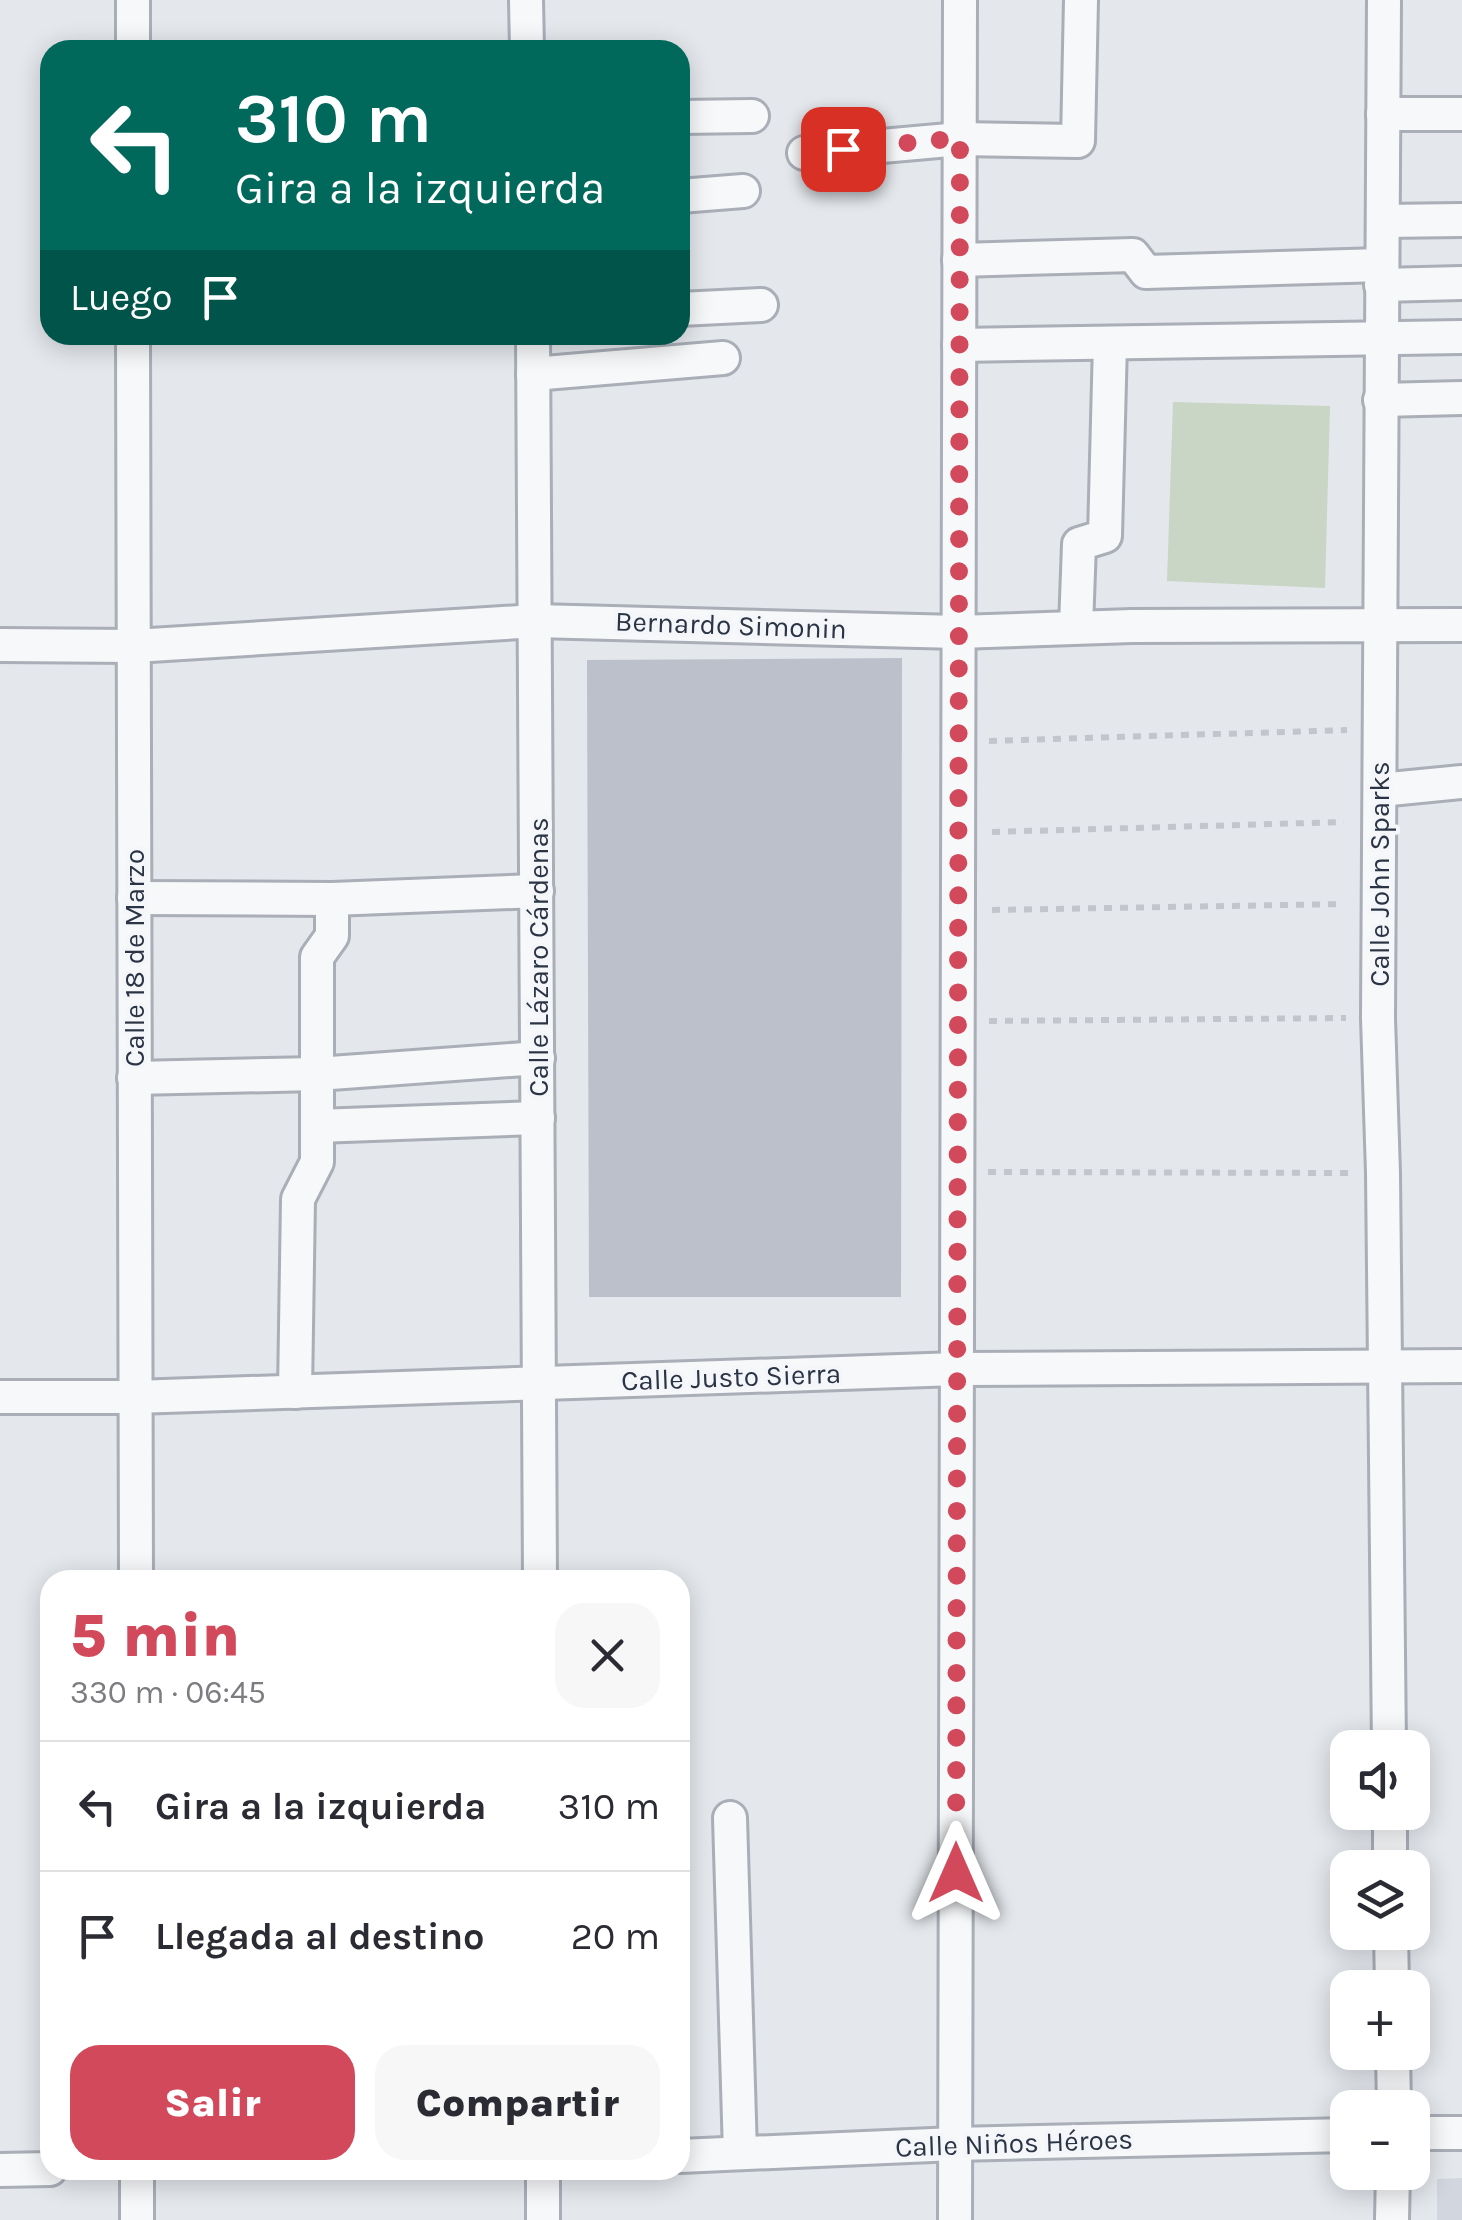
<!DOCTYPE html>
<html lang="es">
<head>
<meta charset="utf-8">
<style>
  :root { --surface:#fff; --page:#f7f7f7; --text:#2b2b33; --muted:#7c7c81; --line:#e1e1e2; --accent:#d1495b }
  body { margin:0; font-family:Karla,sans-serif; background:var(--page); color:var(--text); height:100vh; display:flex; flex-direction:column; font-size:38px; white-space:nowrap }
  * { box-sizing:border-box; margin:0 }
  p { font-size:32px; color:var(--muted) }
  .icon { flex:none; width:55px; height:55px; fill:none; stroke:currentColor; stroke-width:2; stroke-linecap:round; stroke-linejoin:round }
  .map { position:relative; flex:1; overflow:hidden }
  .sheet { position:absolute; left:40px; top:1570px; width:650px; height:610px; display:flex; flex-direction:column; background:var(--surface); border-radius:30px; box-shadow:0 5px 25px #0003 }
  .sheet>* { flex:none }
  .guide { position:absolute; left:40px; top:40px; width:650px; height:305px; border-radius:30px; box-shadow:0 5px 25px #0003; background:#00695c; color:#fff; overflow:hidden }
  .fabs { position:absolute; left:1330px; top:1730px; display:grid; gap:20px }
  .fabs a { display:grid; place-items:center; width:100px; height:100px; border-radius:20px; background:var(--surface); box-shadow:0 5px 25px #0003; font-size:50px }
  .pin { position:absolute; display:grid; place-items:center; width:85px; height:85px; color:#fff; margin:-42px; border-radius:20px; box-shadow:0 5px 15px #0006 }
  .me { position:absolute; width:110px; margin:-55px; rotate:0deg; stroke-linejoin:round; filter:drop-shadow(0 0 8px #0008) }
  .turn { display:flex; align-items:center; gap:35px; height:210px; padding:0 30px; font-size:45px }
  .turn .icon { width:130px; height:130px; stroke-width:2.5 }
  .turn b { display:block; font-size:70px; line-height:85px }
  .then { display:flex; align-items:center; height:95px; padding:0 30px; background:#0003; gap:20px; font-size:38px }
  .round { display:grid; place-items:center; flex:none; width:105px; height:105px; border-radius:30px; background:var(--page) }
  .overview { display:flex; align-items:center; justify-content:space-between; height:170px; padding:0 30px }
  h1 { font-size:60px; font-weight:800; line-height:75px; color:var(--accent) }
  .button { display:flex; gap:20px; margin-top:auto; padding:20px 30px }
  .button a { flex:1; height:115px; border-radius:30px; background:var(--accent); color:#fff; font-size:40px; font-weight:800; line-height:115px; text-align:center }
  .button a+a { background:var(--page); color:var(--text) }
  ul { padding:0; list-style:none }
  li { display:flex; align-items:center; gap:30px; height:130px; padding:0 30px; border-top:2px solid var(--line) }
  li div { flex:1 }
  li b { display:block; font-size:38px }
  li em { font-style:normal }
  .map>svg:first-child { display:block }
</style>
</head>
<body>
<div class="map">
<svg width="1462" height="2220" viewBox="0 0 1462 2220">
  <rect width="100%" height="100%" fill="#e4e7ec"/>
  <!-- built -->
  <polygon fill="#d2d6de" points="1462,2178 1462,2220 1437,2220 1437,2179"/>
  <!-- green -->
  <polygon fill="#c9d6c5" points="1173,402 1330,406 1325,588 1167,581"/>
  <!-- building -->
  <polygon fill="#bbc0ca" points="902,658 901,1297 589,1297 587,660"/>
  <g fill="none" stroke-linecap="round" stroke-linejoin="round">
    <defs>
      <g id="street">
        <polyline points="133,0 133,50"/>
        <polyline points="526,0 527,50"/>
        <polyline points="1384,0 1378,1018 1383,1173 1389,1748"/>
        <polyline points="1383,114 1462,114"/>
        <polyline points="680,117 752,116"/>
        <polyline points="804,153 960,139 1078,141 1081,0"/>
        <polyline points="680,196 743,191"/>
        <polyline points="1383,221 1462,220"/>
        <polyline points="959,260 1133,255 1146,272 1382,265"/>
        <polyline points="1381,285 1462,283"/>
        <polyline points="680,309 761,305"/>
        <polyline points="133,335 136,1580"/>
        <polyline points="533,335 540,1580"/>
        <polyline points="959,345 1462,337"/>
        <polyline points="533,374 723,358"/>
        <polyline points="1380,400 1462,398"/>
        <polyline points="1076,627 1079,544 1105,536 1110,343"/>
        <polyline points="0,645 134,646 536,621 958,632 1132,626 1462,625"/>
        <polyline points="1380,790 1462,782"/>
        <polyline points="134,898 332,899 537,891"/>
        <polyline points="134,1078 317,1074 538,1058"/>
        <polyline points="317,1126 538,1118"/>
        <polyline points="295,1392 298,1199 317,1162 317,957 332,936 332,899"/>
        <polyline points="0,1397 135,1397 957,1369 1462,1366"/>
        <polyline points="1390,1812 1390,1868"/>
        <polyline points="730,1818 740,2153"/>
        <polyline points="1391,1932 1392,1988"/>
        <polyline points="1393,2052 1394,2108"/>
        <polyline points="1412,2133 1462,2133"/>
        <polyline points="680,2156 955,2144 1348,2135"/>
        <polyline points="0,2170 50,2169"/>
        <polyline points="137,2170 137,2220"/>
        <polyline points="543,2170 543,2220"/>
        <polyline points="955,2220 960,0"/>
        <polyline points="1392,2220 1393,2172"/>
      </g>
    </defs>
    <!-- street casing -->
    <use href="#street" stroke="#a9aeb7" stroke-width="38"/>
    <!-- path -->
    <g stroke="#c2c5cb" stroke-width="6" stroke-dasharray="8 8" stroke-linecap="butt">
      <polyline points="989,741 1347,730"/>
      <polyline points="992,832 1344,822"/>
      <polyline points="992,910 1344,904"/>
      <polyline points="989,1021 1346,1018"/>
      <polyline points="988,1172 1351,1173"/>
    </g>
    <!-- street -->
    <use href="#street" stroke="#f7f8fa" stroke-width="32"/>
  </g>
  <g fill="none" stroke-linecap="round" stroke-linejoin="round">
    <!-- route -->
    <polyline stroke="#d1495b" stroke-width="18" stroke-dasharray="0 32.4" points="843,149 960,138 956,1873"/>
  </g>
  <g text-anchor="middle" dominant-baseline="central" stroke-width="8" stroke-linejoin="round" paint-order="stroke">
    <!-- street labels -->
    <g font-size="28" fill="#2b3445" stroke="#f4f6f9">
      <text transform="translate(731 625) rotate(2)">Bernardo Simonin</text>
      <text transform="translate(1379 874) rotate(-90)">Calle John Sparks</text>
      <text transform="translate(538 957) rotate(-90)">Calle Lázaro Cárdenas</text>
      <text transform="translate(134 958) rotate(-90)">Calle 18 de Marzo</text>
      <text transform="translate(731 1377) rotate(-2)">Calle Justo Sierra</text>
      <text transform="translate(1014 2143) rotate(-2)">Calle Niños Héroes</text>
    </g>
  </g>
</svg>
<div class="fabs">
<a><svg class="icon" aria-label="sound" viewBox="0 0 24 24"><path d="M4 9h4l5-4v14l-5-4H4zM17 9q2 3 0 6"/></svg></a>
<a><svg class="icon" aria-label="layers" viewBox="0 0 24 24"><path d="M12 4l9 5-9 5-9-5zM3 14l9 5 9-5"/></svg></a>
<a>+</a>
<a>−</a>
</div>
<div class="pin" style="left:843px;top:149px;background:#d93025"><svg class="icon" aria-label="arrive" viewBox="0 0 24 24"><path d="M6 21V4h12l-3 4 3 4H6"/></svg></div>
<svg class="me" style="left:956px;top:1873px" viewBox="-20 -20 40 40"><path d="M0-17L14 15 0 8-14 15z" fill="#d1495b" stroke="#fff" stroke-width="4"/></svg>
<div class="guide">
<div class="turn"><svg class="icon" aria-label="left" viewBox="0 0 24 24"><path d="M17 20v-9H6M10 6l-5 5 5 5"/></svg><div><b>310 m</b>Gira a la izquierda</div></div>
<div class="then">Luego<svg class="icon" aria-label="arrive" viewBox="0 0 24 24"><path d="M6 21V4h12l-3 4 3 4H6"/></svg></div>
</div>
<section class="sheet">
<div class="overview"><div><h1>5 min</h1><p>330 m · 06:45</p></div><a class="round"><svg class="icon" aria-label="close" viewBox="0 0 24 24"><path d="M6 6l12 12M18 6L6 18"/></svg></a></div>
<ul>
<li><svg class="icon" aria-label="left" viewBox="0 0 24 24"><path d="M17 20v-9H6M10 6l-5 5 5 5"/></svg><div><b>Gira a la izquierda</b></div><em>310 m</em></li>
<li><svg class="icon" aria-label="arrive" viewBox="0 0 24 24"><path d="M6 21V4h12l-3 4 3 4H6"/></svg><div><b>Llegada al destino</b></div><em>20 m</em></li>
</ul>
<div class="button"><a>Salir</a><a>Compartir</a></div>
</section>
</div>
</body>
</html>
